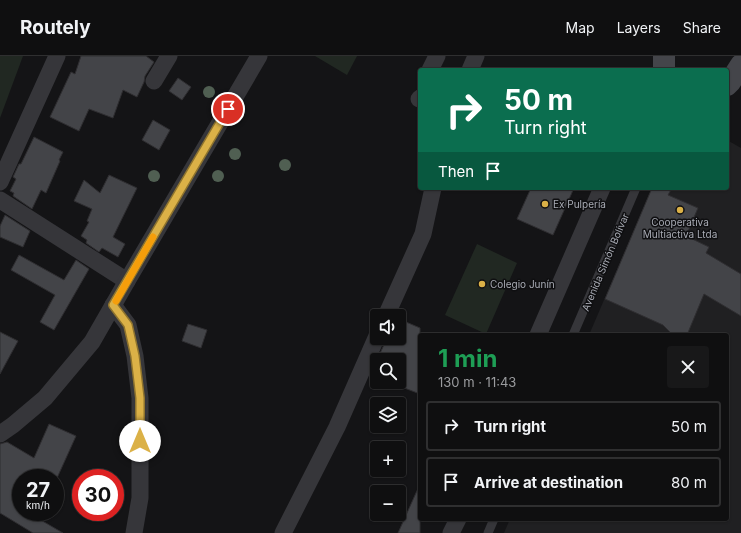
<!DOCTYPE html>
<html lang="en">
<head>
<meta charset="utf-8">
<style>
  :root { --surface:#0f0f10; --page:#181819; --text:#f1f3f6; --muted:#9b9c9f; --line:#2f2f30 }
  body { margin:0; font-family:Inter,sans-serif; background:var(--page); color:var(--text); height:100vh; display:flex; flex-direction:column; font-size:15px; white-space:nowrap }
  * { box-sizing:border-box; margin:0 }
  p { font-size:13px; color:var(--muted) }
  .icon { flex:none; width:22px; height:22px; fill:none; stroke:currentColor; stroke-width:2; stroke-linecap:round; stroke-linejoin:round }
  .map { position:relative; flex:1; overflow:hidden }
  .side { position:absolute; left:418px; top:277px; width:311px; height:188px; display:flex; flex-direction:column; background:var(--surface); border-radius:4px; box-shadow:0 1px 3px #0004,0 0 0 1px var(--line) }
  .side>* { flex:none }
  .banner { position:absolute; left:418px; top:12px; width:311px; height:122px; border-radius:4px; box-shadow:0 1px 3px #0004,0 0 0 1px var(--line); background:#0b6e4f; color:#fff; overflow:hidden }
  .fabs { position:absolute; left:370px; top:253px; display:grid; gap:8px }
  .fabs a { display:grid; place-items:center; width:36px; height:36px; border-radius:4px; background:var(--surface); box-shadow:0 1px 3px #0004,0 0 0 1px var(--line); font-size:20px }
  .speed { position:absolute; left:12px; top:413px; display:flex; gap:8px; font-size:20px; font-weight:700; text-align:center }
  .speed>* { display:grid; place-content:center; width:52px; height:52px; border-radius:50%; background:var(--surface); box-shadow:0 1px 3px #0004,0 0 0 1px var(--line); line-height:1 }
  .speed small { font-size:10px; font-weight:400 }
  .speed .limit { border:6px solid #d22; background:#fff; color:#111 }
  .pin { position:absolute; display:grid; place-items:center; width:34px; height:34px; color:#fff; margin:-17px; border:2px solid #fff; border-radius:50%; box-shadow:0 1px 4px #0007 }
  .me { position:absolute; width:44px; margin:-22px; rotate:0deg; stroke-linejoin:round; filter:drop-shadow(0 0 3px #0008) }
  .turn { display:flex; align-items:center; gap:14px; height:84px; padding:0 20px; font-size:18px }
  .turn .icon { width:52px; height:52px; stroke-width:2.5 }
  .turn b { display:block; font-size:28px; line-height:34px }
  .then { display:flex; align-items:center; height:38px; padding:0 20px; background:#0003; gap:8px; font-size:15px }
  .round { display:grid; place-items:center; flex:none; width:42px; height:42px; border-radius:4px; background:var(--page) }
  .headline { display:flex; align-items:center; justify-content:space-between; height:68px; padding:0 20px }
  h1 { font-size:24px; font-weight:700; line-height:30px; color:#1e9e55 }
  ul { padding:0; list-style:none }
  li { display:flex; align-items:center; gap:12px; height:50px; margin:0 8px 6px; padding:0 12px; border:2px solid var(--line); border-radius:4px }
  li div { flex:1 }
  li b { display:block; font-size:15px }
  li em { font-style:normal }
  header { display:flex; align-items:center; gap:24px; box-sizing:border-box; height:56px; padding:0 20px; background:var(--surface); border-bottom:1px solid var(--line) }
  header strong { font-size:19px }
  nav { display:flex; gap:22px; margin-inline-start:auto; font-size:14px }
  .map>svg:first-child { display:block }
</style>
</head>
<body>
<header>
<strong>Routely</strong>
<nav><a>Map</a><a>Layers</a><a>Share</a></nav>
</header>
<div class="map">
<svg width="741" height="477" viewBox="0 0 741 477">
  <rect width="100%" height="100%" fill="#141416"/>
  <!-- built -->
  <polygon fill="#202022" points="727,84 741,92 741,477 504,477 510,463 727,463 727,279 589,279 652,132 727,132"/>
  <!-- green -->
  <g fill="#212822">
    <polygon points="0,0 23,0 0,62"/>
    <polygon points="315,0 357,0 347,19"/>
    <polygon points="477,188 517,207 486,278 445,259"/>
  </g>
  <!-- building -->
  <g fill="#434448" stroke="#2f2e31">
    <polygon points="81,0 146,0 154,6 145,20 144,26 137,41 123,34 113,62 89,53 79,75 50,61 71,16 75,18"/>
    <polygon points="178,22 191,31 182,44 169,35"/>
    <polygon points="153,64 170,74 159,94 142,84"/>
    <polygon points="34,81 63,96 59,104 60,105 46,137 41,134 32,153 13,140 14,137 10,135 16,123 13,121 19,108 21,108"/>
    <polygon points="109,119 137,132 113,181 125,188 118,201 102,192 99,196 86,187 87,184 81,180 89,166 87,165 92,153 74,145 84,124 100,137"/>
    <polygon points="531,132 574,132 553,179 517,163"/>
    <polygon points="652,132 672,132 668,139 698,152 686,180 709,191 706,197 741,218 741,260 704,238 687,279 673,279 663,269 605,243"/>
    <polygon points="5,159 30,175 23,191 0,181 0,170"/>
    <polygon points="19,199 64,224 76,204 89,213 54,274 40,266 55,239 11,214"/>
    <polygon points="399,263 420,272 420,338 389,326 399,326 399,304 377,304 387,282 399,282"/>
    <polygon points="188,268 207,274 201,292 182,285"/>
    <polygon points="0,276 18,285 0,318"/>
    <polygon points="49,368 76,380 57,422 21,422 21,456 43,456 39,463 63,477 33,477 0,457 0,388 7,386 34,402"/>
    <polygon points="420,428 420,477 398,477"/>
  </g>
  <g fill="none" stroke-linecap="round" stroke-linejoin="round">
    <!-- service -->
    <g stroke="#36363a" stroke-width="9">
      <polyline points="573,279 636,132"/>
      <polyline points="488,477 494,463"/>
    </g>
    <!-- minor -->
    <g stroke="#36363a" stroke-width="17">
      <polyline points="430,14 437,0"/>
      <polyline points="470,14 476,0"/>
      <polyline points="154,25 169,0"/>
      <polyline points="419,43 420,42"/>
      <polyline points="0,126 57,0"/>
      <polyline points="0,144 127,225"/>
      <polyline points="113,249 128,269 135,300 140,342 140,442 134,477"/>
      <polyline points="386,260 423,178 433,132"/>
      <polyline points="538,279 602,132"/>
      <polyline points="0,378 13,369 45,342 92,286 127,225 259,0"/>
      <polyline points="283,477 337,371 377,280"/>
      <polyline points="451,477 458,463"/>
    </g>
    <!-- secondary -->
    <g stroke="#44454a" stroke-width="22">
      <polyline points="664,0 664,14"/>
      <polyline points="727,29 730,26 741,9"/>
    </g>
  </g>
  <!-- trees -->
  <g fill="#505f52">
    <circle cx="209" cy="36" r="6"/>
    <circle cx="235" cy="98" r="6"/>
    <circle cx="285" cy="109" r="6"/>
    <circle cx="154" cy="120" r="6"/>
    <circle cx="218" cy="120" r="6"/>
  </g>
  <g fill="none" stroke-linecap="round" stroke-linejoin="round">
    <defs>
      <polyline id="route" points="140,385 140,342 135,300 128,269 113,249 228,53"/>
    </defs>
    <!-- route casing -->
    <use href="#route" stroke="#8e732e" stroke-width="10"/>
    <!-- route -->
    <use href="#route" stroke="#dbb147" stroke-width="7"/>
    <!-- slow -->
    <polyline stroke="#f59e0b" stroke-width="7" points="116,245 153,181"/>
  </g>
  <!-- markers -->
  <g fill="#dbb147" stroke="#0f0f11" stroke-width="1.5">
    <circle cx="545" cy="148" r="4"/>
    <circle cx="680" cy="154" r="4"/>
    <circle cx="482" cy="228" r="4"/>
  </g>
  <g text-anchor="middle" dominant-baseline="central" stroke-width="3" stroke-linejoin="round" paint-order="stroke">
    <!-- poi labels -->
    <g font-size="10" fill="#a8abb4" stroke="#0f0f11" text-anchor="start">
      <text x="553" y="148">Ex Pulpería</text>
      <text x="680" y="166" text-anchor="middle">Cooperativa<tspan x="680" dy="12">Multiactiva Ltda</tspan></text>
      <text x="490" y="228">Colegio Junín</text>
    </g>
    <!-- street labels -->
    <g font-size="10" fill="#a8abb4" stroke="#0f0f11">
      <text transform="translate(605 206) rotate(-67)">Avenida Simón Bolívar</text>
    </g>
  </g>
</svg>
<div class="fabs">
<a><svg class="icon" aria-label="sound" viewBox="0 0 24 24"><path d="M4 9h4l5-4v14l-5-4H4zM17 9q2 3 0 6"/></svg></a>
<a><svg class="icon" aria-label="search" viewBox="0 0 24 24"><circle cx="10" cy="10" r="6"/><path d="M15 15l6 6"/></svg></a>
<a><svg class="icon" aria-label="layers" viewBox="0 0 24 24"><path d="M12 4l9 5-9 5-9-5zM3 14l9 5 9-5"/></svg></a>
<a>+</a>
<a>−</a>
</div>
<div class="speed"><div>27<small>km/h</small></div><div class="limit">30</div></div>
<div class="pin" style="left:228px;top:53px;background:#d93025"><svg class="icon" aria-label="arrive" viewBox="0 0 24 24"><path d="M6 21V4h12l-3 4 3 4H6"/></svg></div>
<svg class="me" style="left:140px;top:385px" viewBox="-20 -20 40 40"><circle r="19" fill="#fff"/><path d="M0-13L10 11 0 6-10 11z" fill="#dbb147"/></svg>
<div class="banner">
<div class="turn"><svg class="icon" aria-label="right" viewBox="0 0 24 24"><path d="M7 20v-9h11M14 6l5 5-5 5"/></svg><div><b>50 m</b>Turn right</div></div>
<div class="then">Then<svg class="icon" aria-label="arrive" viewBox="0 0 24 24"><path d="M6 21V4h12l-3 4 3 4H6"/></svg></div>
</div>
<section class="side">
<div class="headline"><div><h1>1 min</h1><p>130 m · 11:43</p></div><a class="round"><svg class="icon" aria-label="close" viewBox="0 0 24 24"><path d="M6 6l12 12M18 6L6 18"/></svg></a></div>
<ul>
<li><svg class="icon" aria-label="right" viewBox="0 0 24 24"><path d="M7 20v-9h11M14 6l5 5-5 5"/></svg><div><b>Turn right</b></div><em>50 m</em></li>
<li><svg class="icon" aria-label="arrive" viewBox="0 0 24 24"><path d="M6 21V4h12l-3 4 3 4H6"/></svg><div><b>Arrive at destination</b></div><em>80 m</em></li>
</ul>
</section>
</div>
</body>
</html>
